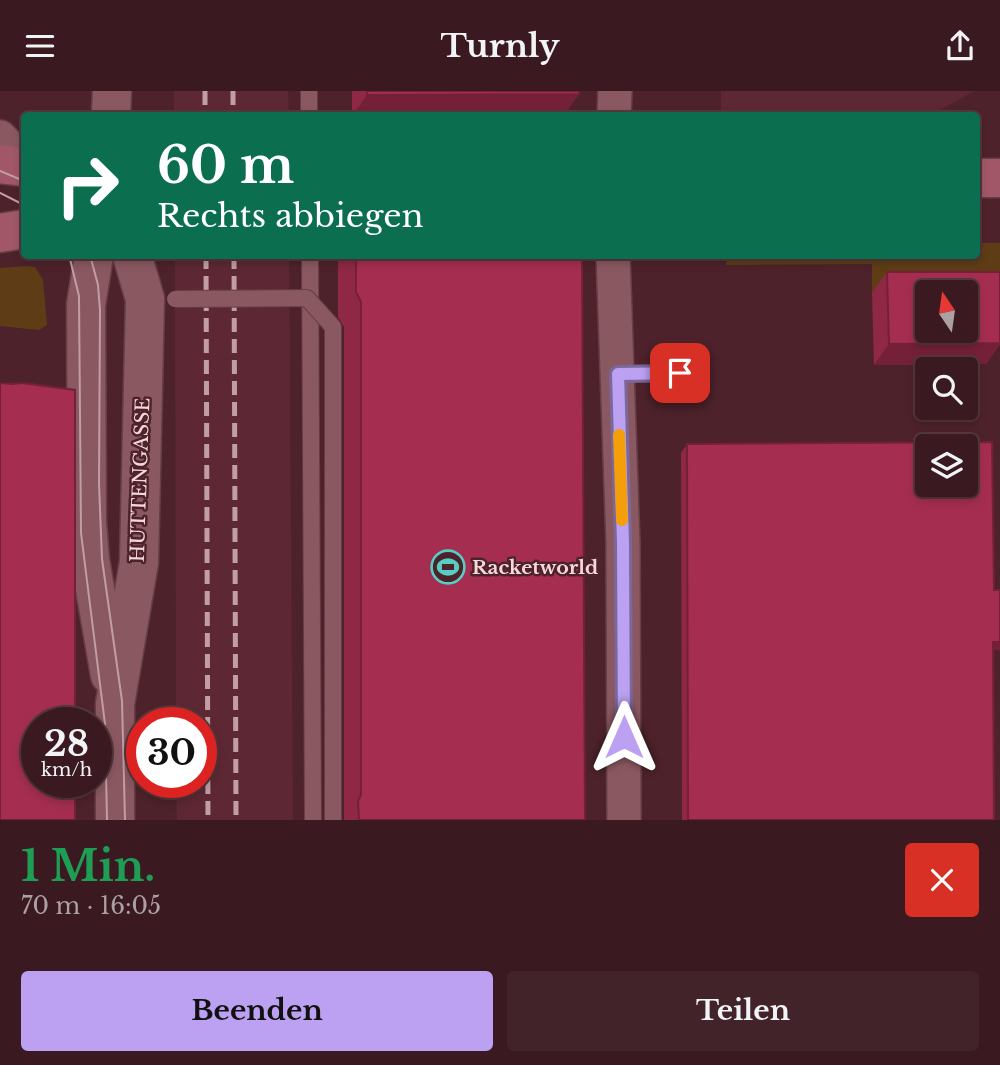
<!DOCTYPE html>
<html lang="de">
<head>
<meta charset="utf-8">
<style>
  :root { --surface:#3a1a20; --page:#412329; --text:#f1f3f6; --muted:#aba1a5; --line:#54383e; --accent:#bca0f2 }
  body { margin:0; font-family:"Libre Baskerville",serif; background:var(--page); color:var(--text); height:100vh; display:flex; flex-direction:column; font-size:26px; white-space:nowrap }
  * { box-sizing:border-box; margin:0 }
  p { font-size:23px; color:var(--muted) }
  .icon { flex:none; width:38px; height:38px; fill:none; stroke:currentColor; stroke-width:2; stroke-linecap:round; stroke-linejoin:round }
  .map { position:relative; height:729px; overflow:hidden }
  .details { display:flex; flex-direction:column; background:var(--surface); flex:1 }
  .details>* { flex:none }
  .guide { position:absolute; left:21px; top:21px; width:959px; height:147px; border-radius:7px; box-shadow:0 4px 10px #0003,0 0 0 2px var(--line); background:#0b6e4f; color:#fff; overflow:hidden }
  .needle { width:46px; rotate:347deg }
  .controls { position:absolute; left:915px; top:189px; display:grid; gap:14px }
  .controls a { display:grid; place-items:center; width:63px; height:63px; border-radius:7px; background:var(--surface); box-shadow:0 4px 10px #0003,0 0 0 2px var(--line); font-size:35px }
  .speed { position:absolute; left:21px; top:616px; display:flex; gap:14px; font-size:35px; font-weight:700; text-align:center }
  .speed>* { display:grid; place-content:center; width:91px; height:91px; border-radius:50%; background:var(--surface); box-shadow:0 4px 10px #0003,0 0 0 2px var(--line); line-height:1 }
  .speed small { font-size:18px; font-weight:400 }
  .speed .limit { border:10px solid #d22; background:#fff; color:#111 }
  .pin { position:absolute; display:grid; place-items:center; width:60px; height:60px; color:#fff; margin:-30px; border-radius:14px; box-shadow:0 4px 10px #0006 }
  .me { position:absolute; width:77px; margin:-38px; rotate:0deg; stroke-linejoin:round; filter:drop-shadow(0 0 5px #0008) }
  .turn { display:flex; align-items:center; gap:24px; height:147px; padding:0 21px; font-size:32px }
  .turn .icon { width:91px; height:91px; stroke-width:2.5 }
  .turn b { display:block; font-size:49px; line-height:60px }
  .round { display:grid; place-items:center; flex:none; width:74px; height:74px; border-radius:7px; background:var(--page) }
  .summary { display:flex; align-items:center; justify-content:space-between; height:119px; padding:0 21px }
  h1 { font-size:42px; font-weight:800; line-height:52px; color:#1e9e55 }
  .primary-button { display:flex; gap:14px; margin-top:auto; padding:14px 21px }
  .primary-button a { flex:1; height:80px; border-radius:7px; background:var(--accent); color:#111; font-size:28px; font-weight:800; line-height:80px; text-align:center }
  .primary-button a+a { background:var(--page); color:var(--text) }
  header { display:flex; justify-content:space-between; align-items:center; height:91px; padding:0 21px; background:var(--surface); font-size:32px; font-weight:800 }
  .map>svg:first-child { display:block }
</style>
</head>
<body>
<header><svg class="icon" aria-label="menu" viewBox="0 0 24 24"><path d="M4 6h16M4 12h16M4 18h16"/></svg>Turnly<svg class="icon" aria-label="share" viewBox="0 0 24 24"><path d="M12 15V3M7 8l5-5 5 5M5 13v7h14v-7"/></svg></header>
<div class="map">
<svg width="1000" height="729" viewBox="0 0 1000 729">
  <rect width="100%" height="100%" fill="#4e222b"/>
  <!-- built -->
  <g fill="#5d2833">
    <polygon points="174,0 288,0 289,24 174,24"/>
    <polygon points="721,0 975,0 930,24 721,24"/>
    <polygon points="175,165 289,165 293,729 177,729 176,691 201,691 201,632 176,632"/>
  </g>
  <!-- green -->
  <g fill="#5e3d16">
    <polygon points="977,152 1000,152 1000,202 872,202 872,173 726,174 727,164 976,164"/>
    <polygon points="28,175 35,176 43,189 47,234 39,239 0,235 0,177"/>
  </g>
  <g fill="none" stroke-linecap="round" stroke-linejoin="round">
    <defs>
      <g id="service">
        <polyline points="309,0 309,24"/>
        <polyline points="310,164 313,729"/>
        <polyline points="618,283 680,282"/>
      </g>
      <g id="minor">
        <polyline points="614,24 615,0"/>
        <polyline points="0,46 24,72"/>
        <polyline points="613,164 623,452 624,729"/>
      </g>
      <g id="tertiary">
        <polyline points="111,24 112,0"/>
        <polyline points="94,164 86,214 87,432 90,469 110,584"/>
        <polyline points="115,729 115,613 139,471 145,208 132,164"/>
      </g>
      <g id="secondary">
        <polyline points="0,73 24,76"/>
        <polyline points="976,87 1000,87"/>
        <polyline points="0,142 24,138"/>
      </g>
    </defs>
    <!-- service casing -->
    <use href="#service" stroke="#653e48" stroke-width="18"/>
    <!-- minor casing -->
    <use href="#minor" stroke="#653e48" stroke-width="36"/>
    <!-- tertiary casing -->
    <use href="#tertiary" stroke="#653e48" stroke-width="41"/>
    <!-- secondary casing -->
    <use href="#secondary" stroke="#653e48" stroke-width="41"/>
    <!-- service -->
    <use href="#service" stroke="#8a5861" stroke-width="16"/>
    <!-- minor -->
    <use href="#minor" stroke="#8a5861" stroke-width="33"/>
    <!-- tertiary -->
    <use href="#tertiary" stroke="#8a5861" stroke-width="38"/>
    <!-- secondary -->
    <use href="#secondary" stroke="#a15767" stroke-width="38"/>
    <!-- tram -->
    <g stroke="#c19ea4" stroke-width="2">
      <polyline points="0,80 24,90"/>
      <polyline points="0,102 24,114"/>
      <polyline points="69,164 79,205 81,442 105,633 107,729"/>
      <polyline points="90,164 98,194 100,219 99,393 102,468 122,610 125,729"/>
    </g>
    <!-- rail -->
    <g stroke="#c19ea4" stroke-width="5" stroke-dasharray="14 7" stroke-linecap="butt">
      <polyline points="205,0 205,24"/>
      <polyline points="233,0 233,24"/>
      <polyline points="206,164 208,729"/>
      <polyline points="234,164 236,729"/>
    </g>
    <defs>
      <polyline id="service-bridge" points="175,208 307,207 333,236 333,729"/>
    </defs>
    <!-- service-bridge casing -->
    <use href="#service-bridge" stroke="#653e48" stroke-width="18" stroke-linecap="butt"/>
    <!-- service-bridge -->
    <use href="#service-bridge" stroke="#8a5861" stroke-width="16"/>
  </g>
  <!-- wall -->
  <g fill="#8e2845">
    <polygon points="352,0 579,0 579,3 564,24 352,24"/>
    <polygon points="338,164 582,164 585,729 344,729 344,236 338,226"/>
    <polygon points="887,181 1000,181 1000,253 986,273 874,274 872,202"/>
    <polygon points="687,353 994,499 993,559 994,729 682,729 681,362"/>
  </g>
  <!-- shaded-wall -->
  <g fill="#742038">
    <polygon points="579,3 564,24 353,24 367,4"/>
    <polygon points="1000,252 986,273 874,274 889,253"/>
    <polygon points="993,551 1000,551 1000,559 987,559"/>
  </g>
  <!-- building -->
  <g fill="#a52e50" stroke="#742038" stroke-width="2" fill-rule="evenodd">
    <polygon points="367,0 579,0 579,3 367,4"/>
    <polygon points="356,164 582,164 585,729 359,729 358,710 361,704 361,211 356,201"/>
    <path d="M887 181H1000V252L889 253ZM928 201H966V240H928Z"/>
    <polygon points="0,292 12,293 22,292 75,299 75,632 37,632 37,691 75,691 75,729 0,729"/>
    <path d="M992 351 994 499H1000V551H993L994 729H688L687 353ZM928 355H966V394H928Z"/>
  </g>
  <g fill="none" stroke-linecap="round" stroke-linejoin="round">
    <defs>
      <polyline id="route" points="624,646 623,452 618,283 680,282"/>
    </defs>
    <!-- route casing -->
    <use href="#route" stroke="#7a689d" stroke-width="18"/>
    <!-- route -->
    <use href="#route" stroke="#bca0f2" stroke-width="12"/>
    <!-- slow -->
    <polyline stroke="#f59e0b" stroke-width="12" points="619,344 622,429"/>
  </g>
  <!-- icons -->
  <defs>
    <symbol id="stadium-ring" viewBox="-11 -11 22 22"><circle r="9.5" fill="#4e222b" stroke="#55cec4" stroke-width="1.5"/><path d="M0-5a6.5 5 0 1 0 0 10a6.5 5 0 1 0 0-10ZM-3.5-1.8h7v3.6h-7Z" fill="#55cec4"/></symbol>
  </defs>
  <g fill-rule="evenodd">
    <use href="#stadium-ring" x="429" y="457" width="38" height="38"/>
  </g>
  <g text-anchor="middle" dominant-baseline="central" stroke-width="5" stroke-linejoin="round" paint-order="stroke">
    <!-- street labels -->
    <g font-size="19" fill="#f6d8dc" stroke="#4e222b">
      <text transform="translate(140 389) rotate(-88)">HUTTENGASSE</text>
    </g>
    <!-- poi labels -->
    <g font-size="19" font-weight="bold" fill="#f6d8dc" stroke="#4e222b" text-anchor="start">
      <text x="472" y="476">Racketworld</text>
    </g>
  </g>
</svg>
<div class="controls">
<a><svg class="needle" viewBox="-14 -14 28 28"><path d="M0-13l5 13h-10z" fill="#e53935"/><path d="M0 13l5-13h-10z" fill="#aba1a5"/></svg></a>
<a><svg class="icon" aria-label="search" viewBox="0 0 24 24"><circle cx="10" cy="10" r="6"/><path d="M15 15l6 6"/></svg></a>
<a><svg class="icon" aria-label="layers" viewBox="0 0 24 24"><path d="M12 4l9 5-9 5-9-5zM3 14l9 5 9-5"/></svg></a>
</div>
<div class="speed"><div>28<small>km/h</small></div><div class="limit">30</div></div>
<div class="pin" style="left:680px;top:282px;background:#d93025"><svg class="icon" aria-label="arrive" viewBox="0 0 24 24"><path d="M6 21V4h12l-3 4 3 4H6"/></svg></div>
<svg class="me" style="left:624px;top:646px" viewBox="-20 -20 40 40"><path d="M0-17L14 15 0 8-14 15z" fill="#bca0f2" stroke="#fff" stroke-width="4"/></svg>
<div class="guide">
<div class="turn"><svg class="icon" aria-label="right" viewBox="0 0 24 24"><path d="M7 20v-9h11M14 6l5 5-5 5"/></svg><div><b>60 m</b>Rechts abbiegen</div></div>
</div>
</div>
<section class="details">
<div class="summary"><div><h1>1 Min.</h1><p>70 m · 16:05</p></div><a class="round" style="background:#d93025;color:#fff"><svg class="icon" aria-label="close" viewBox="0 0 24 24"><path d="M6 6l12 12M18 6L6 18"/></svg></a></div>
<div class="primary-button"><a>Beenden</a><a>Teilen</a></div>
</section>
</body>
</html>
